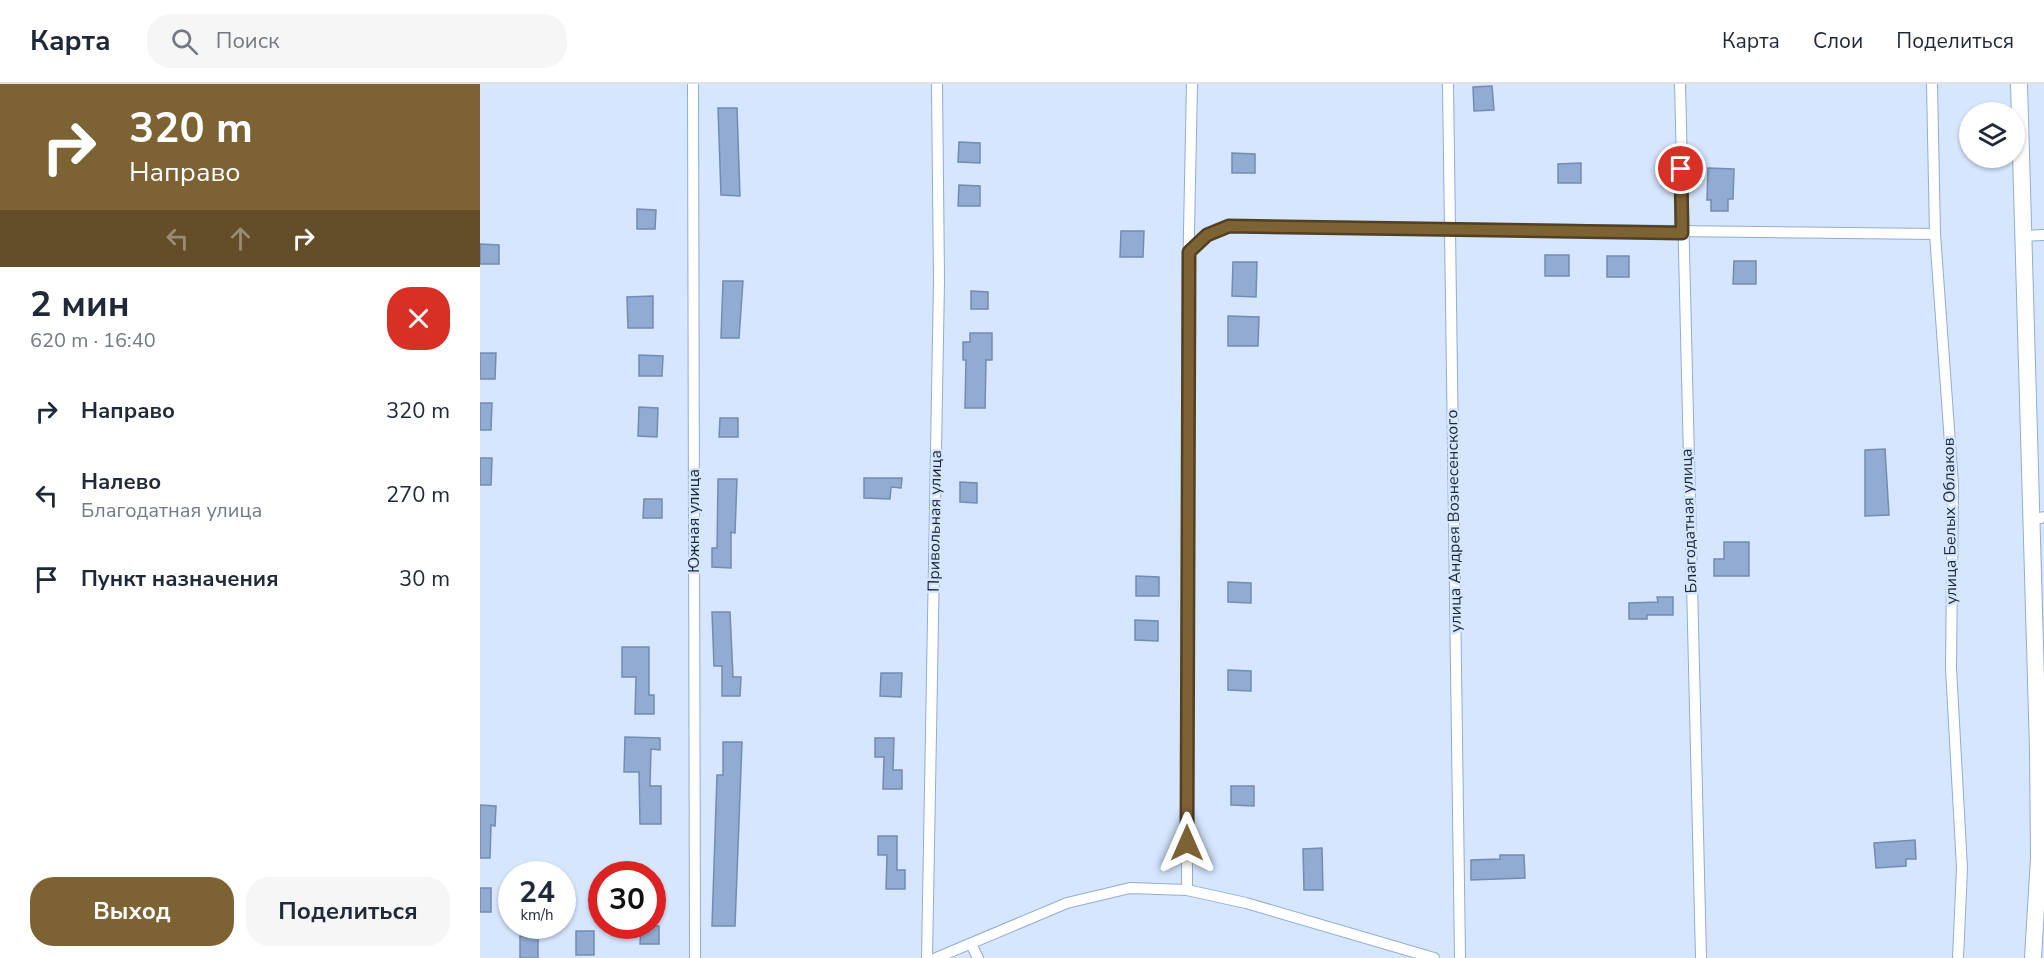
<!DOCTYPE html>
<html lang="ru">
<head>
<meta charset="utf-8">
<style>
  :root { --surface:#fff; --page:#f6f6f7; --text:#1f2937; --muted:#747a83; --line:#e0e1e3; --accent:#7d6234 }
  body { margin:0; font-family:"Nunito Sans",sans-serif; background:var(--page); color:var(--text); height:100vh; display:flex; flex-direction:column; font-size:22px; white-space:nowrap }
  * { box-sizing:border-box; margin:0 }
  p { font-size:20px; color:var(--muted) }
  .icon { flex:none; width:33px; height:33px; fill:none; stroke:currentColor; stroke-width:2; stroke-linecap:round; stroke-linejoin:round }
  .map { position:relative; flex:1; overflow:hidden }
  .sheet { display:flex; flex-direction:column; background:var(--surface); width:480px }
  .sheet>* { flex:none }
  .hud { background:#7d6234; color:#fff; overflow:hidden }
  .buttons { position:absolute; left:1479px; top:18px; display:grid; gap:12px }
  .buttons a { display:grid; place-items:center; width:66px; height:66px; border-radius:50%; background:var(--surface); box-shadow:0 2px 4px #0004; font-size:30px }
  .speed { position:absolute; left:18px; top:777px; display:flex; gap:12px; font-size:30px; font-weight:700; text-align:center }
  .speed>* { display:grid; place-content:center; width:78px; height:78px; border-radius:50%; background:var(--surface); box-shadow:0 2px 4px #0004; line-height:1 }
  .speed small { font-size:15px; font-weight:400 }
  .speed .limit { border:9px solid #d22; background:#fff; color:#111 }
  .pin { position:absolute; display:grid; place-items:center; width:51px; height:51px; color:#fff; margin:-26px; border:3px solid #fff; border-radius:50%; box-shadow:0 2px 6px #0007 }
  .me { position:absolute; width:66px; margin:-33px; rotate:0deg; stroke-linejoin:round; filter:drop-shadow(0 0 4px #0008) }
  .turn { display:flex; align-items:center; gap:21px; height:126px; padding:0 30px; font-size:27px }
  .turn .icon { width:78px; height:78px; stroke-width:2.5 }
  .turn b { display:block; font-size:42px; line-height:51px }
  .lanes { display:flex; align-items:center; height:57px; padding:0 30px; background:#0003; justify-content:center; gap:30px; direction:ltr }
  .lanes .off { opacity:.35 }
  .round { display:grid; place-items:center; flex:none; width:63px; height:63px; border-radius:24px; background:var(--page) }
  .headline { display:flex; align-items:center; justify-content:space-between; height:102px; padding:0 30px }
  h1 { font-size:36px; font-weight:700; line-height:45px }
  .primary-button { display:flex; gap:12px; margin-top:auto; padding:12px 30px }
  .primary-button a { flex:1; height:69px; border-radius:24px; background:var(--accent); color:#fff; font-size:24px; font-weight:700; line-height:69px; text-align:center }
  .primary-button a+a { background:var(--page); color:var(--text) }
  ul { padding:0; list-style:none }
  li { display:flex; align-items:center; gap:18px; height:84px; padding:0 30px }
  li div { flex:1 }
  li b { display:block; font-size:22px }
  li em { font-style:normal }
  header { display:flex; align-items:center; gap:36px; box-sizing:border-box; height:84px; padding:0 30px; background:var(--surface); border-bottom:2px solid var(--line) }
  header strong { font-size:28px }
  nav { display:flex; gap:33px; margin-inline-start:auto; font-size:21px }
  .search { width:420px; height:54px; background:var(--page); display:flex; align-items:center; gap:15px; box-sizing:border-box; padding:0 21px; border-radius:24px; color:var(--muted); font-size:22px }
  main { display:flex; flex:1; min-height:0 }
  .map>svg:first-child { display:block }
</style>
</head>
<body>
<header>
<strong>Карта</strong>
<div class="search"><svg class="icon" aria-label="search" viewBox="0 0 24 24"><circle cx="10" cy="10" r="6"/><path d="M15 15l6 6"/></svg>Поиск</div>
<nav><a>Карта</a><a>Слои</a><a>Поделиться</a></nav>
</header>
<main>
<section class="sheet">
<div class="hud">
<div class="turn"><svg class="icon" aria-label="right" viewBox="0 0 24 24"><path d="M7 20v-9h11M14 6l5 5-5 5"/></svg><div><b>320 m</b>Направо</div></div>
<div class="lanes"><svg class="icon off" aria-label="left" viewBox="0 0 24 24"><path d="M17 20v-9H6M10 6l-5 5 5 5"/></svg><svg class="icon off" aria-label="ahead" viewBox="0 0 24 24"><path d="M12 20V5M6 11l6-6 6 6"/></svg><svg class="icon" aria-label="right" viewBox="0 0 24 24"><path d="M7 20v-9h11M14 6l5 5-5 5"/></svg></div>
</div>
<div class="headline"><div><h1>2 мин</h1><p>620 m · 16:40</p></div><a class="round" style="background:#d93025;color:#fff"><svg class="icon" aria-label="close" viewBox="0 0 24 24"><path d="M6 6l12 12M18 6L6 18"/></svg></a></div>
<ul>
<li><svg class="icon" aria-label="right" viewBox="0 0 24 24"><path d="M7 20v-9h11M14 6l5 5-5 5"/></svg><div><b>Направо</b></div><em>320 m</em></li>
<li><svg class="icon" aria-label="left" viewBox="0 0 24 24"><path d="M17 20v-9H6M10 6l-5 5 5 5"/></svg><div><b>Налево</b><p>Благодатная улица</p></div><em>270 m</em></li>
<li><svg class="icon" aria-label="arrive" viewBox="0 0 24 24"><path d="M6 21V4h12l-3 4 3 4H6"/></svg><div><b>Пункт назначения</b></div><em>30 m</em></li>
</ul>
<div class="primary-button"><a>Выход</a><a>Поделиться</a></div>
</section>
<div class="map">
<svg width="1564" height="874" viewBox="0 0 1564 874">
  <rect width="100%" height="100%" fill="#d5e6fe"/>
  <!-- building -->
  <g fill="#91abd2" stroke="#738cb1" stroke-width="1.5">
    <polygon points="1012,2 1014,26 994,27 993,3"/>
    <polygon points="238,24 257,24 260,112 241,111"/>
    <polygon points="479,58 500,59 500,79 478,78"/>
    <polygon points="752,69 775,70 775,89 752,89"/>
    <polygon points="1101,79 1101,99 1078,99 1078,80"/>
    <polygon points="1228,84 1254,85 1253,115 1248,115 1248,127 1231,127 1231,116 1227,116"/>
    <polygon points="479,101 500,102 500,122 478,122"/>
    <polygon points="157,125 176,126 175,145 157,145"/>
    <polygon points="641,147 664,147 663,173 640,173"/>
    <polygon points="0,160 19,161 19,180 0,180"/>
    <rect x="1065" y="171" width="24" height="21"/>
    <rect x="1127" y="172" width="22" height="21"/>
    <polygon points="1254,177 1276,177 1276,200 1253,200"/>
    <polygon points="753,178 777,178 776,213 752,212"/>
    <polygon points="243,197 263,197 259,254 241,254"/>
    <polygon points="491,207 508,208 508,225 491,225"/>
    <polygon points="173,212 173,244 148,244 147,213"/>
    <polygon points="748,232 779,233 778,262 748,262"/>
    <polygon points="490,249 512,249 512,276 506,276 505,324 485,324 486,276 483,276 483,258 490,258"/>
    <polygon points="0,269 16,269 15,295 0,295"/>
    <polygon points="159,271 183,272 182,292 159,292"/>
    <polygon points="0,319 12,319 11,346 0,346"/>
    <polygon points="159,323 178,324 177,353 158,352"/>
    <polygon points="240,334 258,334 258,353 239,353"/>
    <polygon points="1405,365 1409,431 1385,432 1385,366"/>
    <polygon points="0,374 12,374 11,401 0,401"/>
    <polygon points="384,394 422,394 421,404 411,403 410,415 384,414"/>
    <polygon points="238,395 257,395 255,449 251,448 251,484 232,483 232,464 237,464"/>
    <polygon points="480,398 497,399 497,419 480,418"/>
    <polygon points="164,415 182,415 182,434 163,434"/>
    <polygon points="1244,458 1269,458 1269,492 1234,492 1234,475 1244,475"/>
    <polygon points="656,492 679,493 679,512 656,512"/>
    <polygon points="748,498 771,499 771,519 748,518"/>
    <polygon points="1177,513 1193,513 1193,531 1167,531 1167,535 1149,535 1149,519 1178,518"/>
    <polygon points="232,528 250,528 253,593 261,593 260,612 242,612 242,582 234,582"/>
    <polygon points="655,536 678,537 678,557 655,556"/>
    <polygon points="142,563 169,563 169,611 174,611 174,630 155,630 156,593 142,593"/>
    <polygon points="748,586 771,587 771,607 748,606"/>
    <polygon points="401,589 422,589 421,613 400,612"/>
    <polygon points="145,653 180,654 180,666 171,665 170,702 181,702 181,740 160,740 159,688 144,688"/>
    <polygon points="395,654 414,654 413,686 422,686 422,705 403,705 404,673 395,673"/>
    <polygon points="243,658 262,658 255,842 232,842 237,691 243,691"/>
    <polygon points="751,702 774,702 774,722 751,721"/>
    <polygon points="0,721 16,722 15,742 11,741 10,774 0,774"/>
    <polygon points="398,752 417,752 417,786 425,786 425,805 406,805 407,771 398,771"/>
    <polygon points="1435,756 1436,775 1426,775 1426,782 1396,784 1394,759"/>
    <polygon points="842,764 843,806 824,806 823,765"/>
    <polygon points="1020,771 1044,771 1045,794 991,796 991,776 1020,775"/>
    <rect x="0" y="804" width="11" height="24"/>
    <polygon points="161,842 179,842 179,860 160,860"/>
    <rect x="96" y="847" width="18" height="24"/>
    <rect x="40" y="852" width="18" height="22"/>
  </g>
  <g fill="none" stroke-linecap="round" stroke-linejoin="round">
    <defs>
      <g id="street">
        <polyline points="213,0 215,874"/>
        <polyline points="968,0 980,874"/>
        <polyline points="1200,0 1221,874"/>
        <polyline points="1452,0 1455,150 1473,401 1471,584 1482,784 1478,874"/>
        <polyline points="1544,152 1564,151"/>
        <polyline points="709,168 727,151 749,142 1455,150"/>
        <polyline points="1552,436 1564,433"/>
        <polyline points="707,806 708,197 712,0"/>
        <polyline points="491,860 498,874"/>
        <polyline points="447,874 459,197 457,0"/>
        <polyline points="456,874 587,819 650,804 707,806 766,819 954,874"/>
      </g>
      <polyline id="secondary" points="1539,0 1558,666 1559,774 1553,874"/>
    </defs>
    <!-- street casing -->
    <use href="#street" stroke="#92acd3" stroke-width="12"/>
    <!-- secondary casing -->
    <use href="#secondary" stroke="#92acd3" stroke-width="18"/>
    <!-- street -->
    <use href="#street" stroke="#fff" stroke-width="10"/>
    <!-- secondary -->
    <use href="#secondary" stroke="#fff" stroke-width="16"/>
  </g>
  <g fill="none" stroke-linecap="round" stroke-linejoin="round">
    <defs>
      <polyline id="route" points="707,759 709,168 727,151 749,142 1202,149 1201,85"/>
    </defs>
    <!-- route casing -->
    <use href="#route" stroke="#514022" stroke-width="15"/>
    <!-- route -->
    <use href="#route" stroke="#7d6234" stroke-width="10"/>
  </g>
  <g text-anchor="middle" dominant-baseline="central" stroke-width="5" stroke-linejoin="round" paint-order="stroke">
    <!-- street labels -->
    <g font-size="16" fill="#1b2534" stroke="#d5e6fe">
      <text transform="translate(214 437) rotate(-90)">Южная улица</text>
      <text transform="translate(455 437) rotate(-89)">Привольная улица</text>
      <text transform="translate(974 437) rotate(-91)">улица Андрея Вознесенского</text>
      <text transform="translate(1209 437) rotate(-92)">Благодатная улица</text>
      <text transform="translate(1470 437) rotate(-91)">улица Белых Облаков</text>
    </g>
  </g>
</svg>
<div class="buttons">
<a><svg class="icon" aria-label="layers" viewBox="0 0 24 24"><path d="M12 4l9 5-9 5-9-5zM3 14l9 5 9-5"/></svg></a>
</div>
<div class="speed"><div>24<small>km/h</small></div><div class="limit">30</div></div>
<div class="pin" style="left:1201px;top:85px;background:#d93025"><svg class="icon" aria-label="arrive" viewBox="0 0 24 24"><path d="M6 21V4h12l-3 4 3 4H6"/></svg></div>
<svg class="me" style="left:707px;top:759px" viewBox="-20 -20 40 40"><path d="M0-17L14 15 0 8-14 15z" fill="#7d6234" stroke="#fff" stroke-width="4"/></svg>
</div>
</main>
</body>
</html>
